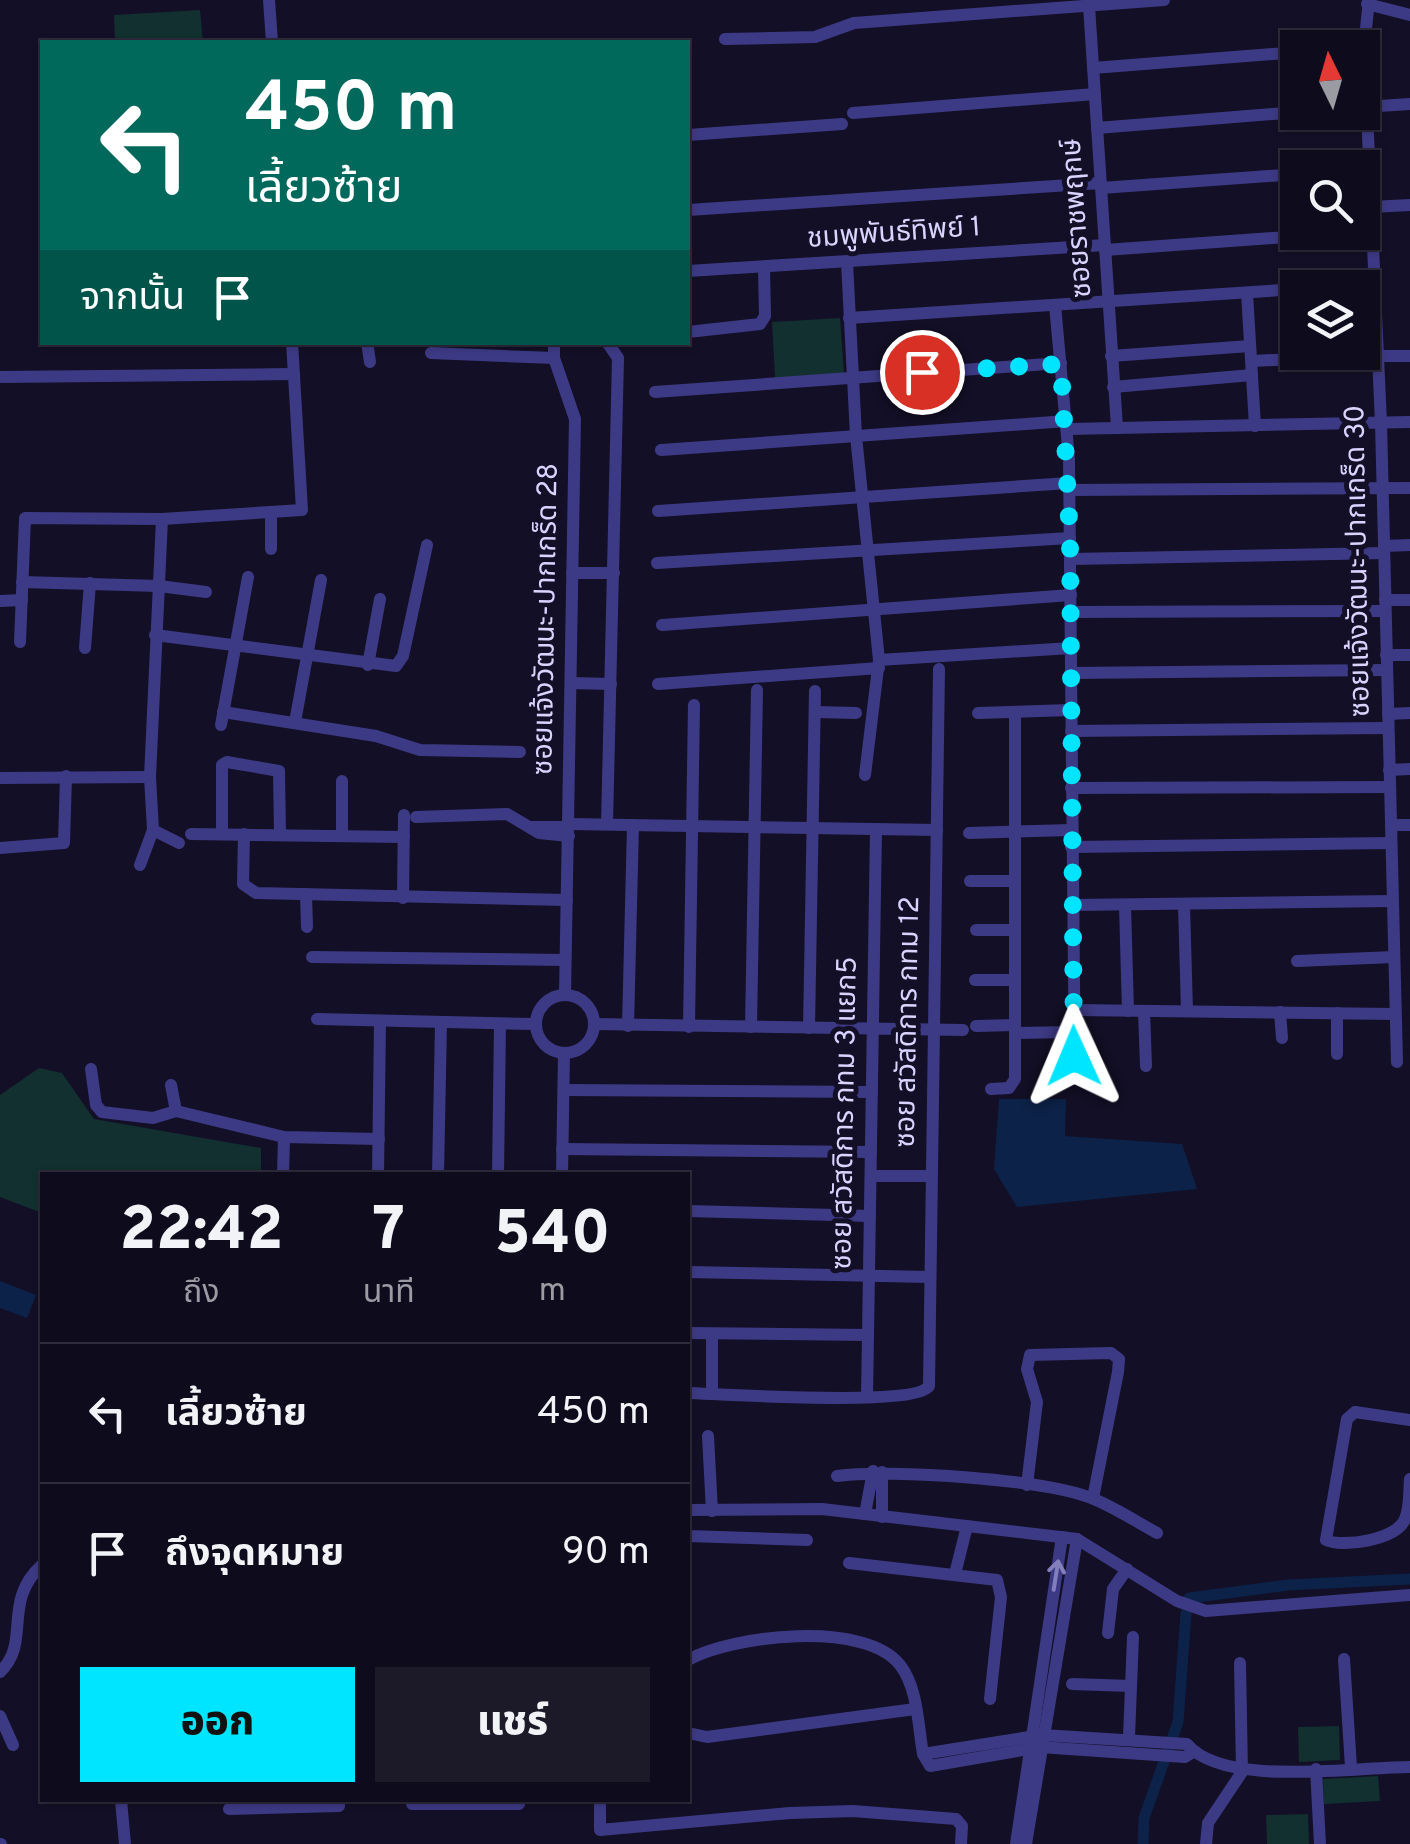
<!DOCTYPE html>
<html lang="th">
<head>
<meta charset="utf-8">
<style>
  :root { --surface:#0e0b1c; --page:#1c1929; --text:#f1f3f6; --muted:#9b9ba3; --line:#2e2b3b; --accent:#00e5ff }
  body { margin:0; font-family:Overpass,"Noto Sans Thai",sans-serif; background:var(--page); color:var(--text); height:100vh; display:flex; flex-direction:column; font-size:38px; white-space:nowrap }
  * { box-sizing:border-box; margin:0 }
  p { font-size:32px; color:var(--muted) }
  .icon { flex:none; width:55px; height:55px; fill:none; stroke:currentColor; stroke-width:2; stroke-linecap:round; stroke-linejoin:round }
  .map { position:relative; flex:1; overflow:hidden }
  .side { position:absolute; left:40px; top:1172px; width:650px; height:630px; display:flex; flex-direction:column; background:var(--surface); border-radius:0px; box-shadow:0 2px 8px #0004,0 0 0 2px var(--line) }
  .side>* { flex:none }
  .top-card { position:absolute; left:40px; top:40px; width:650px; height:305px; border-radius:0px; box-shadow:0 2px 8px #0004,0 0 0 2px var(--line); background:#00695c; color:#fff; overflow:hidden }
  .needle { width:65px; rotate:355deg }
  .fabs { position:absolute; left:1280px; top:30px; display:grid; gap:20px }
  .fabs a { display:grid; place-items:center; width:100px; height:100px; border-radius:0px; background:var(--surface); box-shadow:0 2px 8px #0004,0 0 0 2px var(--line); font-size:50px }
  .pin { position:absolute; display:grid; place-items:center; width:85px; height:85px; color:#fff; margin:-42px; border:5px solid #fff; border-radius:50%; box-shadow:0 2px 10px #0007 }
  .me { position:absolute; width:110px; margin:-55px; rotate:359deg; stroke-linejoin:round; filter:drop-shadow(0 0 8px #0008) }
  .turn { display:flex; align-items:center; gap:35px; height:210px; padding:0 40px; font-size:45px }
  .turn .icon { width:130px; height:130px; stroke-width:2.5 }
  .turn b { display:block; font-size:70px; line-height:85px }
  .then { display:flex; align-items:center; height:95px; padding:0 40px; background:#0003; gap:20px; font-size:38px }
  .eta { display:flex; justify-content:space-evenly; align-items:center; height:170px; text-align:center }
  .eta b { font-size:60px; font-weight:800; line-height:70px }
  .cta { display:flex; gap:20px; margin-top:auto; padding:20px 40px }
  .cta a { flex:1; height:115px; border-radius:0px; background:var(--accent); color:#111; font-size:40px; font-weight:800; line-height:115px; text-align:center }
  .cta a+a { background:var(--page); color:var(--text) }
  ul { padding:0; list-style:none }
  li { display:flex; align-items:center; gap:30px; height:140px; padding:0 40px; border-top:2px solid var(--line) }
  li div { flex:1 }
  li b { display:block; font-size:38px }
  li em { font-style:normal }
  .map>svg:first-child { display:block }
</style>
</head>
<body>
<div class="map">
<svg width="1410" height="1844" viewBox="0 0 1410 1844">
  <rect width="100%" height="100%" fill="#130f26"/>
  <!-- green -->
  <g fill="#12302f">
    <polygon points="200,10 203,42 115,42 114,15"/>
    <polygon points="840,318 844,373 775,378 772,322"/>
    <polygon points="39,1068 62,1073 94,1119 261,1148 261,1175 42,1175 42,1213 0,1197 0,1095"/>
    <polygon points="1339,1726 1340,1760 1299,1762 1298,1727"/>
    <polygon points="1378,1776 1380,1801 1324,1804 1323,1779"/>
    <polygon points="1308,1814 1309,1844 1267,1844 1266,1815"/>
  </g>
  <!-- water -->
  <g fill="#0c2248">
    <polygon points="999,1099 1066,1099 1065,1136 1182,1144 1197,1189 1017,1207 994,1169"/>
    <polygon points="0,1281 36,1295 27,1318 0,1308"/>
  </g>
  <g fill="none" stroke-linecap="round" stroke-linejoin="round">
    <!-- canal -->
    <g stroke="#0c2248" stroke-width="11">
      <polyline points="1189,1598 1288,1585 1410,1579"/>
      <polyline points="1143,1844 1144,1818 1178,1722 1186,1613"/>
    </g>
    <!-- street -->
    <g stroke="#3d3a85" stroke-width="12">
      <polyline points="269,0 272,42"/>
      <polyline points="1369,0 1364,47 1381,423 1397,1062"/>
      <polyline points="1367,4 1410,15"/>
      <polyline points="1089,6 1117,427"/>
      <polyline points="725,39 815,37 854,23 1164,0"/>
      <polyline points="1093,68 1298,52"/>
      <polyline points="1363,107 1410,104"/>
      <polyline points="853,113 1095,94"/>
      <polyline points="1097,128 1298,112"/>
      <polyline points="688,135 842,124"/>
      <polyline points="1101,188 1298,174"/>
      <polyline points="1371,207 1410,205"/>
      <polyline points="688,210 1101,183"/>
      <polyline points="1105,250 1357,232"/>
      <polyline points="847,262 856,436 879,660 865,775"/>
      <polyline points="688,271 1105,245"/>
      <polyline points="1315,288 1375,283"/>
      <polyline points="1247,293 1255,426"/>
      <polyline points="1055,305 1069,459 1075,1079"/>
      <polyline points="849,318 1298,289"/>
      <polyline points="688,332 760,324 765,316 764,268"/>
      <polyline points="367,342 370,362"/>
      <polyline points="554,342 554,358 575,419 565,995"/>
      <polyline points="607,342 618,358 607,824"/>
      <polyline points="431,353 554,358"/>
      <polyline points="1111,356 1250,346"/>
      <polyline points="1378,356 1410,356"/>
      <polyline points="1252,361 1317,358"/>
      <polyline points="0,377 294,374"/>
      <polyline points="1113,387 1252,375"/>
      <polyline points="655,392 1061,363"/>
      <polyline points="1068,429 1410,422"/>
      <polyline points="661,450 1067,421"/>
      <polyline points="1069,490 1410,488"/>
      <polyline points="658,511 1069,483"/>
      <polyline points="1384,546 1410,545"/>
      <polyline points="271,549 271,514"/>
      <polyline points="1071,559 1384,553"/>
      <polyline points="657,563 1070,538"/>
      <polyline points="572,573 614,573"/>
      <polyline points="22,582 159,586 206,592"/>
      <polyline points="1385,600 1410,600"/>
      <polyline points="0,601 22,600"/>
      <polyline points="1071,612 1385,611"/>
      <polyline points="662,625 1071,595"/>
      <polyline points="155,635 396,666 403,656 427,545"/>
      <polyline points="20,642 25,518 162,519 302,510 292,342"/>
      <polyline points="85,648 90,583"/>
      <polyline points="1386,655 1410,655"/>
      <polyline points="879,660 1071,648"/>
      <polyline points="368,665 380,599"/>
      <polyline points="1071,673 1387,670"/>
      <polyline points="571,683 611,684"/>
      <polyline points="658,684 879,668"/>
      <polyline points="223,712 376,736 420,750 520,752"/>
      <polyline points="815,712 856,713"/>
      <polyline points="978,713 1071,710"/>
      <polyline points="1388,714 1410,713"/>
      <polyline points="295,722 321,580"/>
      <polyline points="221,725 248,577"/>
      <polyline points="1071,731 1388,728"/>
      <polyline points="1389,770 1410,769"/>
      <polyline points="0,778 150,777"/>
      <polyline points="1071,788 1390,787"/>
      <polyline points="416,817 507,814 539,833 569,836"/>
      <polyline points="569,824 937,830"/>
      <polyline points="1391,825 1410,825"/>
      <polyline points="532,827 569,827"/>
      <polyline points="153,830 179,843"/>
      <polyline points="969,833 1071,830"/>
      <polyline points="191,834 404,837"/>
      <polyline points="222,834 222,765 227,762 279,771 280,835"/>
      <polyline points="244,834 243,884 256,893 567,900"/>
      <polyline points="342,836 342,781"/>
      <polyline points="1071,847 1391,843"/>
      <polyline points="0,848 64,843 66,776"/>
      <polyline points="140,865 153,830 150,777 162,519"/>
      <polyline points="970,881 1015,881"/>
      <polyline points="306,894 307,927"/>
      <polyline points="403,898 404,815"/>
      <polyline points="1072,905 1393,901"/>
      <polyline points="1184,905 1187,1011"/>
      <polyline points="1125,906 1128,1011"/>
      <polyline points="976,930 1015,930"/>
      <polyline points="312,957 565,960"/>
      <polyline points="1297,961 1394,957"/>
      <polyline points="975,980 1015,980"/>
      <circle cx="565" cy="1024" r="29"/>
      <polyline points="1074,1010 1395,1014"/>
      <polyline points="1144,1011 1146,1066"/>
      <polyline points="1280,1012 1282,1038"/>
      <polyline points="1337,1013 1337,1054"/>
      <polyline points="317,1019 535,1024"/>
      <polyline points="594,1024 963,1030"/>
      <polyline points="628,1026 633,825"/>
      <polyline points="976,1026 1015,1025"/>
      <polyline points="689,1027 694,705"/>
      <polyline points="751,1027 757,690"/>
      <polyline points="809,1028 815,691"/>
      <polyline points="1015,1033 1074,1032"/>
      <polyline points="91,1069 96,1105 102,1112 153,1118 176,1111"/>
      <polyline points="171,1085 176,1111 284,1137 379,1139"/>
      <polyline points="991,1089 1009,1088 1015,1079 1015,712"/>
      <polyline points="564,1090 872,1092"/>
      <polyline points="562,1149 871,1152"/>
      <polyline points="283,1175 284,1137"/>
      <polyline points="378,1175 380,1021"/>
      <polyline points="438,1175 441,1023"/>
      <polyline points="498,1175 500,1024"/>
      <polyline points="562,1175 564,1053"/>
      <polyline points="871,1176 931,1176"/>
      <polyline points="688,1211 870,1216"/>
      <polyline points="688,1272 930,1277"/>
      <polyline points="688,1333 868,1335"/>
      <polyline points="712,1334 712,1393"/>
      <path d="M688 1393C722 1394 916 1407 929 1386L939 669"/>
      <polyline points="867,1397 876,829"/>
      <path d="M1410 1420 1355 1412 1347 1419 1326 1540C1342 1548 1397 1540 1405 1519 1410 1508 1409 1491 1410 1479"/>
      <polyline points="708,1436 712,1511"/>
      <polyline points="882,1472 882,1517"/>
      <path d="M837 1476C889 1469 1049 1479 1096 1500 1117 1509 1137 1522 1157 1533"/>
      <polyline points="1027,1485 1037,1402 1027,1369 1030,1355 1111,1353 1119,1359 1118,1372 1093,1498"/>
      <polyline points="688,1510 822,1509 1077,1539 1177,1601 1206,1611 1410,1595"/>
      <polyline points="865,1514 873,1471"/>
      <polyline points="688,1536 807,1540"/>
      <polyline points="849,1563 997,1580 1001,1597 990,1699"/>
      <polyline points="955,1574 967,1526"/>
      <polyline points="1108,1633 1113,1589 1127,1569"/>
      <polyline points="1344,1659 1351,1767"/>
      <path d="M688 1660C733 1635 865 1620 900 1665 918 1688 918 1726 923 1754L930 1766 1040 1747 1185 1757 1193 1752"/>
      <path d="M0 1672C32 1642 1 1602 42 1565"/>
      <polyline points="1072,1684 1131,1686"/>
      <polyline points="0,1716 13,1745"/>
      <polyline points="688,1733 707,1737 915,1709"/>
      <polyline points="1129,1737 1133,1637"/>
      <path d="M923 1754 1042 1735 1187 1744C1223 1788 1355 1767 1410 1767"/>
      <polyline points="1316,1769 1320,1844"/>
      <polyline points="121,1800 125,1844"/>
      <polyline points="412,1800 412,1804 519,1804"/>
      <polyline points="600,1800 600,1830 790,1813 853,1811 956,1819 962,1826 961,1844"/>
      <polyline points="229,1809 339,1806 339,1800"/>
      <polyline points="0,1844 1,1844"/>
      <polyline points="1016,1844 1062,1537"/>
      <polyline points="1026,1844 1077,1539"/>
      <polyline points="1206,1844 1208,1823 1242,1772 1240,1663"/>
    </g>
  </g>
  <!-- one-way arrows -->
  <defs><path id="oneway-shaft" d="M-6 0H5M1.5-3L5.5 0L1.5 3" fill="none" stroke-width="1.6" stroke-linecap="round" stroke-linejoin="round" transform="scale(2.5)"/></defs>
  <use stroke="#837fbc" href="#oneway-shaft" transform="translate(1056 1575) rotate(-81)"/>
  <g fill="none" stroke-linecap="round" stroke-linejoin="round">
    <!-- route -->
    <polyline stroke="#00e5ff" stroke-width="18" stroke-dasharray="0 32.4" points="922,372 1061,364 1070,538 1074,1056"/>
  </g>
  <g text-anchor="middle" dominant-baseline="central" stroke-width="10" stroke-linejoin="round" paint-order="stroke">
    <!-- street labels -->
    <g font-size="28" fill="#d9d4ff" stroke="#130f26">
      <text transform="translate(1078 218) rotate(-94)">ซอยราชพฤกษ์</text>
      <text transform="translate(894 234) rotate(-4)">ชมพูพันธ์ทิพย์ 1</text>
      <text transform="translate(1359 561) rotate(-91)">ซอยแจ้งวัฒนะ-ปากเกร็ด 30</text>
      <text transform="translate(547 619) rotate(-89)">ซอยแจ้งวัฒนะ-ปากเกร็ด 28</text>
      <text transform="translate(909 1022) rotate(-89)">ซอย สวัสดิการ กทม 12</text>
      <text transform="translate(846 1113) rotate(-89)">ซอย สวัสดิการ กทม 3 แยก5</text>
    </g>
  </g>
</svg>
<div class="fabs">
<a><svg class="needle" viewBox="-14 -14 28 28"><path d="M0-13l5 13h-10z" fill="#e53935"/><path d="M0 13l5-13h-10z" fill="#9b9ba3"/></svg></a>
<a><svg class="icon" aria-label="search" viewBox="0 0 24 24"><circle cx="10" cy="10" r="6"/><path d="M15 15l6 6"/></svg></a>
<a><svg class="icon" aria-label="layers" viewBox="0 0 24 24"><path d="M12 4l9 5-9 5-9-5zM3 14l9 5 9-5"/></svg></a>
</div>
<div class="pin" style="left:922px;top:372px;background:#d93025"><svg class="icon" aria-label="arrive" viewBox="0 0 24 24"><path d="M6 21V4h12l-3 4 3 4H6"/></svg></div>
<svg class="me" style="left:1074px;top:1056px" viewBox="-20 -20 40 40"><path d="M0-17L14 15 0 8-14 15z" fill="#00e5ff" stroke="#fff" stroke-width="4"/></svg>
<div class="top-card">
<div class="turn"><svg class="icon" aria-label="left" viewBox="0 0 24 24"><path d="M17 20v-9H6M10 6l-5 5 5 5"/></svg><div><b>450 m</b>เลี้ยวซ้าย</div></div>
<div class="then">จากนั้น<svg class="icon" aria-label="arrive" viewBox="0 0 24 24"><path d="M6 21V4h12l-3 4 3 4H6"/></svg></div>
</div>
<section class="side">
<div class="eta">
<div><b>22:42</b><p>ถึง</p></div>
<div><b>7</b><p>นาที</p></div>
<div><b>540</b><p>m</p></div>
</div>
<ul>
<li><svg class="icon" aria-label="left" viewBox="0 0 24 24"><path d="M17 20v-9H6M10 6l-5 5 5 5"/></svg><div><b>เลี้ยวซ้าย</b></div><em>450 m</em></li>
<li><svg class="icon" aria-label="arrive" viewBox="0 0 24 24"><path d="M6 21V4h12l-3 4 3 4H6"/></svg><div><b>ถึงจุดหมาย</b></div><em>90 m</em></li>
</ul>
<div class="cta"><a>ออก</a><a>แชร์</a></div>
</section>
</div>
</body>
</html>
